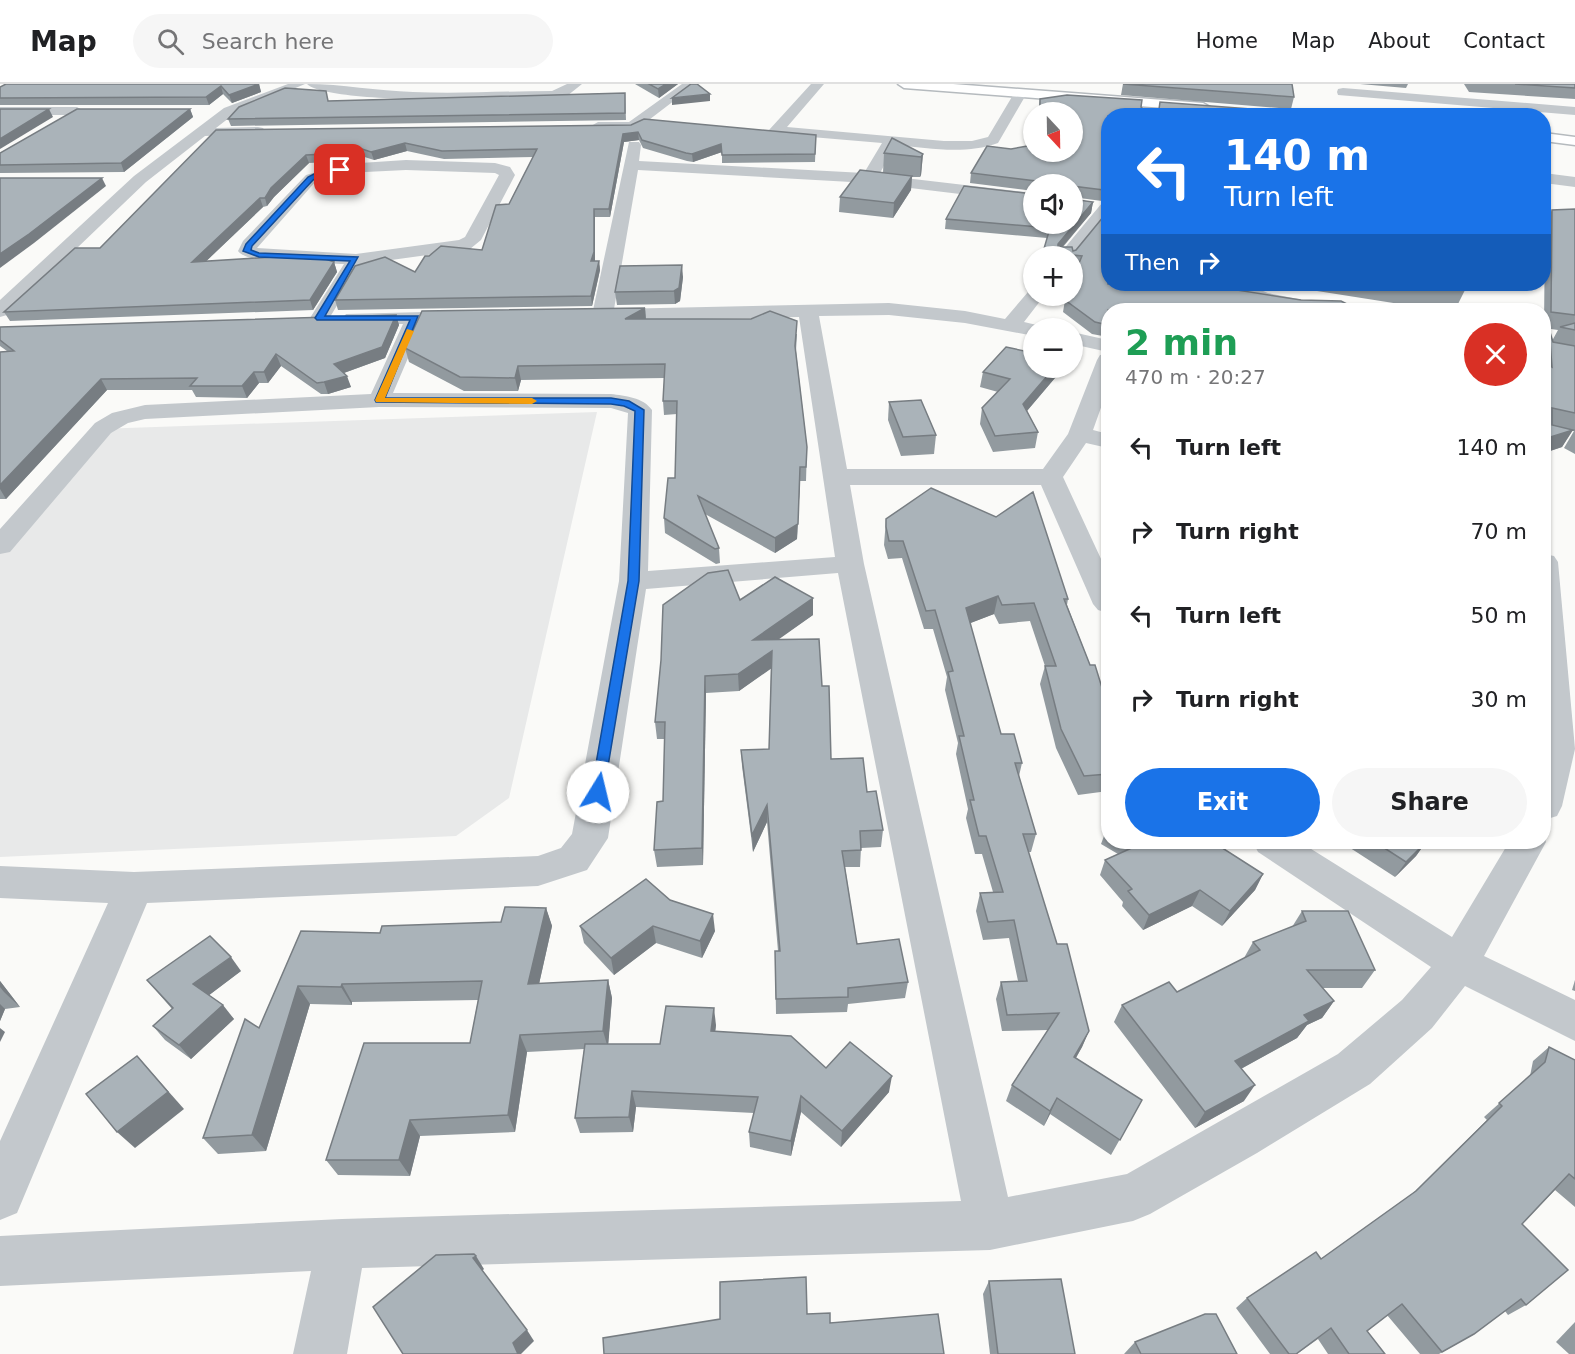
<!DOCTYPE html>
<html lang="en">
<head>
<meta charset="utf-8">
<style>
  :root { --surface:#fff; --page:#f6f6f6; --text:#202124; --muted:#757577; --line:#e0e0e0; --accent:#1a73e8 }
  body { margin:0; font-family:"DejaVu Sans",sans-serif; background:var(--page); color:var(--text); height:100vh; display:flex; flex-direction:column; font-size:22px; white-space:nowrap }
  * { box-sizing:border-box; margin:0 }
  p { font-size:20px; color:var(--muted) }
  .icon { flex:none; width:33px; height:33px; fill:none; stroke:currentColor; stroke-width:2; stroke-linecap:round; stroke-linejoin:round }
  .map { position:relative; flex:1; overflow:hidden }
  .details { position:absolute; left:1101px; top:219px; width:450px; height:546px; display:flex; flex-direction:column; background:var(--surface); border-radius:24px; box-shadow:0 2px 4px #0004 }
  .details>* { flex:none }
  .guide { position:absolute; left:1101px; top:24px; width:450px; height:183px; border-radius:24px; box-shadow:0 2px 4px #0004; background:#1a73e8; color:#fff; overflow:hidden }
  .needle { width:39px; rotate:158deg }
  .buttons { position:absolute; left:1023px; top:18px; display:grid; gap:12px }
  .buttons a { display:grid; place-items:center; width:60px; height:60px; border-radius:50%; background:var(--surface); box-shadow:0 2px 4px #0004; font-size:30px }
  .pin { position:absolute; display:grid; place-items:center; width:51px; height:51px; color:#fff; margin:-26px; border-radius:12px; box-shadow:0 3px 9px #0006 }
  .me { position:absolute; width:66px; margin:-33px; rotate:9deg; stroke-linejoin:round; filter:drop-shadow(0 0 4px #0008) }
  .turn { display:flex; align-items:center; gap:21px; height:126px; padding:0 24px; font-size:27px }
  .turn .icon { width:78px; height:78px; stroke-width:2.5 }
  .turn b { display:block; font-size:42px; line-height:51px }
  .then { display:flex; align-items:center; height:57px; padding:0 24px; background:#0003; gap:12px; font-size:22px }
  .round { display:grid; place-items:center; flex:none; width:63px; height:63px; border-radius:32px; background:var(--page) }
  .head { display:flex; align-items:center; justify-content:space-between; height:102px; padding:0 24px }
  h1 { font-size:36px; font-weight:700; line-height:45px; color:#1e9e55 }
  .cta { display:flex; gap:12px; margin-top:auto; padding:12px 24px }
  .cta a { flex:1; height:69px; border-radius:36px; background:var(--accent); color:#fff; font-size:24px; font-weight:700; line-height:69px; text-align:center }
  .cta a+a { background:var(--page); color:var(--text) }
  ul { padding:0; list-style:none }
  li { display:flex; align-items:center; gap:18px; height:84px; padding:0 24px }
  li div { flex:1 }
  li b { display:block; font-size:22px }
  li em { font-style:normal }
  header { display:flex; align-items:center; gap:36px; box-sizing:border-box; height:84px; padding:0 30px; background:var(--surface); border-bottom:2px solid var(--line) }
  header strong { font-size:28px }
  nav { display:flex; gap:33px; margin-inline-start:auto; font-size:21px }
  .search { width:420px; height:54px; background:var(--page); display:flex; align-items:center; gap:15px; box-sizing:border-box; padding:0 21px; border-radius:33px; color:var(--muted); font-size:22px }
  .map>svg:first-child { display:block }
</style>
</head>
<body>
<header>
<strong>Map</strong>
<div class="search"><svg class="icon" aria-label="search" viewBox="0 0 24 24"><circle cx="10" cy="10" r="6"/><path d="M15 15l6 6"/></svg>Search here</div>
<nav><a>Home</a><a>Map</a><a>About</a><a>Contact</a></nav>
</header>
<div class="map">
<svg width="1575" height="1270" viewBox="0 0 1575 1270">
  <rect width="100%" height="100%" fill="#fafaf8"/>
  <!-- built -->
  <polygon fill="#e8e9e9" points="597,328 509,714 456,752 0,773 0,466 98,345"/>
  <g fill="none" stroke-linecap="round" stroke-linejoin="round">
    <defs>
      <g id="major">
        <polygon points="898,0 953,0 1203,19 1210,23 1203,27 904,4"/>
        <polygon points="1544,49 1575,53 1575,61 1544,57"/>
      </g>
    </defs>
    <!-- major casing -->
    <use href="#major" stroke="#b5babe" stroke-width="3"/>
    <!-- minor -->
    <g fill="#c3c8cc" fill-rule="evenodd">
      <polygon points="288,0 305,0 234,30 216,44 258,43 263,44 265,47 263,50 205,52 146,98 7,231 0,233 0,216 134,92 224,24"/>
      <path d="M307 0C342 0 377 7 413 8 459 10 506 7 552 7L567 0H582L567 12 552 15C512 15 329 21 307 0Z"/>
      <polygon points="682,0 696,0 637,45 598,46 591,42 598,38 629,38"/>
      <path d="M811 0H824L787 43 944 57H972L988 53 1016 6H1026L1027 9 998 59C965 71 929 64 895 61L879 91 1034 109V119L869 99 638 86 614 225 889 219 965 227 1005 235 1028 208 1034 207V212H1044L1024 238 1041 242 1043 244H1034V252L965 239 889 231 819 232 847 385H1043L1068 350 1097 276 1100 271 1108 270V304L1093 346 1108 350V364L1086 359 1063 393 1108 490V529L1098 526 1093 520 1041 401H850L864 480 1008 1113 1127 1090 1338 970 1402 916 1431 883 1258 768 1253 758H1300L1452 853 1509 758H1544V752L1546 758 1484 872 1575 916V957L1465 902 1432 944 1370 1000 1257 1069 1150 1130 1133 1137 990 1166 362 1184 347 1270H293L311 1187 0 1202V1152L342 1135 961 1117 838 489 646 505 608 754 587 786 538 802 147 819 17 1129 0 1136V1057L108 819 0 814V782L134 788 538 772 561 764 572 750 619 497 628 329 611 324 379 323 145 335 128 339 111 349 10 468 0 470V445L95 339 112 329 145 321 371 310 403 240H353L346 238 343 234 346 230 464 227 471 229 474 233 471 237 423 239 393 309 611 310C625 312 643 313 652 326L648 487 835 473 799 233 602 237 595 235 592 231 629 58H639L641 61 639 77 864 89 882 59 776 50 769 46Z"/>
      <polygon points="1343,4 1575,23 1575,31 1338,11 1337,8 1338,5"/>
      <polygon points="0,23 77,23 84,27 77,31 0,31"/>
      <path d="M406 76 495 79 510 83 515 91 481 156 470 165 464 166 362 180 327 238H313L310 234 344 180C323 179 249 182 238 167L243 157 306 91 345 80ZM406 86 495 89 499 91 465 153 459 156 356 170 257 164 316 97 345 89Z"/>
      <polygon points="1544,89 1575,93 1575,103 1544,99"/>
      <polygon points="1108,117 1108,132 1073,176 1072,172 1058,172 1102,119"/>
      <path d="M1228 200H1246L1268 209 1334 222 1337 226C1301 230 1266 221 1232 209Z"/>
      <polygon points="1072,248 1108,256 1108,268 1072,260"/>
      <polygon points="1544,470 1554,472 1558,478 1575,665 1562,722 1557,732 1544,736"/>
    </g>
    <!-- major -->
    <use href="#major" fill="#fff" fill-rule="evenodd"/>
  </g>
  <!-- wall -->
  <g fill="#929a9f">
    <polygon points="259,0 261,8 232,19 223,10 209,21 0,21 0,3"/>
    <polygon points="635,0 678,0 659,14"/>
    <polygon points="1123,0 1294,13 1291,25 1121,11"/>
    <polygon points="1360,0 1408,0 1406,4"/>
    <polygon points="1464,0 1575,0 1575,15 1469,8"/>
    <polygon points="625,9 626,36 231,42 228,35 328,17"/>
    <polygon points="1040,15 1141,23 1143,25 1251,25 1108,32 1108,115 1102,117 1072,113 1072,100 1034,100 1034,107 970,99 971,89 1011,65 1033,61 1072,28 1038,28"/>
    <polygon points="190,25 193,33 124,88 0,89 0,69"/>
    <polygon points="631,41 816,51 815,78 722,79 722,68 693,78 687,77 643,64 639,56 624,58 610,133 595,133 595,177 599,177 600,186 592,222 338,226 335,216 482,166 509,120 533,73 444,75 407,67 374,76 352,69 348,77 309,79 274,113 267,122 263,123 206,177 334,178 337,188 313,226 10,237 4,228 100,164 216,46"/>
    <polygon points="884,69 923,70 921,91 920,93 912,93 911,106 893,134 839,128 840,113 883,89"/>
    <polygon points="1093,118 1091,129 1063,163 1073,167 1076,166 1108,127 1108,253 1092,250 1063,228 1065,216 1078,183 1072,182 1072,172 1043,172 1047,154 945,145 946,135"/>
    <polygon points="1552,126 1575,231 1575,370 1564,364 1574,347 1572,347 1562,363 1544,369 1544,256 1549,245 1552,257 1558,246 1544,244 1545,140"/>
    <polygon points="683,193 680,217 675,220 617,221 615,208"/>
    <polygon points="1299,200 1465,200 1465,206 1455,226 1438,226 1298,204"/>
    <polygon points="645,224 646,235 797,250 796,267 807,363 806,397 800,397 797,455 775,469 705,430 719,464 720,479 716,480 665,449 664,434 675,394 677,330 664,331 663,317 665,294 521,296 518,307 464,307 409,278 405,264"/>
    <polygon points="396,231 399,241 385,274 344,289 351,303 328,310 321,310 281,282 268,299 259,299 247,314 196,313 192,306 107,306 6,415 0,415 0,268 7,267 0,262 0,243"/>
    <polygon points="1034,284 1061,284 1060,288 1027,327 1038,348 1035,364 993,368 980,340 982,324 998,308 980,303 983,288"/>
    <polygon points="889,318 936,351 934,370 901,372 888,336"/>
    <polygon points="886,435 1068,515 1067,521 1090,581 1108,623 1108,707 1078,711 1056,664 1040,600 1045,582 1030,537 999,540 994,530 970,539 1001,650 1022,679 1019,692 1036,750 1031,768 1028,768 1057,860 1089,947 1082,963 1076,974 1142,1016 1111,1071 1050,1030 1044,1042 1006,1017 1012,1001 1048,946 1002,947 996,915 1001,898 1018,897 1009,854 983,856 976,827 980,809 993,808 982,770 975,770 966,734 968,725 956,670 958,659 945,606 947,593 933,545 924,545 902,474 888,475 884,461"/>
    <polygon points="740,516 813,531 778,555 822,602 831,675 867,708 883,746 881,763 861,764 860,783 845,783 857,860 908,898 905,914 848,920 847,928 776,930 775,867 778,867 767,738 753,768 742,682 741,666 769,665 771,584 739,607 706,609 703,781 657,783 654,766 663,717 665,655 657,655 655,638"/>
    <polygon points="1108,742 1108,758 1226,758 1221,763 1263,790 1255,806 1222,842 1192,822 1143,846 1122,822 1123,818 1100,791 1105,776 1118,770 1101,760 1107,744"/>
    <polygon points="1341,758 1426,758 1416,772 1395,793"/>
    <polygon points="670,816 715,847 702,874 656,859 614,891 584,859 580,842"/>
    <polygon points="546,824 552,842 539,900 608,896 612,914 608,960 660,960 716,941 715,948 826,984 889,1008 841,1063 801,1028 791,1072 750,1063 749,1048 754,1029 636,1023 633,1048 580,1049 575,1034 584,965 527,968 515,1048 420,1052 410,1092 338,1091 326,1076 470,959 478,916 352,918 352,921 310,920 266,1067 218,1070 203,1054 259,944 301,847 380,849 501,838"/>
    <polygon points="1302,827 1375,886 1362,904 1322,904 1334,917 1322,934 1307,941 1297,954 1241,985 1244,1017 1195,1044 1114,938 1122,921 1177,908 1244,874 1253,858 1292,843"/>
    <polygon points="241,887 209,911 234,935 191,975 165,956 153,942 172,925 147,896"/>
    <polygon points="1575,896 1575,907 1572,906"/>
    <polygon points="0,897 20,923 5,925 0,937"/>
    <polygon points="1549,963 1575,976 1575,1123 1555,1106 1522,1140 1526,1221 1508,1231 1505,1227 1474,1250 1439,1270 1420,1270 1387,1231 1367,1247 1385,1270 1328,1270 1318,1255 1297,1270 1270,1270 1236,1224 1247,1214 1321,1175 1411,1111 1487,1036 1484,1033 1530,992 1533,977"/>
    <polygon points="989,1197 1075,1270 990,1270 983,1210"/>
    <polygon points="1575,1238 1575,1270 1569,1270 1556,1258"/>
    <polygon points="1135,1258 1237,1270 1124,1270"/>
  </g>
  <!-- shaded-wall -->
  <g fill="#777d82">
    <polygon points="259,0 261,8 232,19 229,11"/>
    <polygon points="666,0 678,0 659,14 658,5"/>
    <polygon points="221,2 223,10 209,21 206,13"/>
    <polygon points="710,10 710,17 672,21 672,14"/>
    <polygon points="49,25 53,33 0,65 0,55"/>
    <polygon points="190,25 193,33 124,88 121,79"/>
    <polygon points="638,48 639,56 624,58 610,133 609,125 623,50"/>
    <polygon points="405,59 407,67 374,76 371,68"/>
    <polygon points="721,60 722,68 693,78 692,70"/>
    <polygon points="350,61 352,69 348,77 345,69"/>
    <polygon points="923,70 921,91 920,93 921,73"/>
    <polygon points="306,71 309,79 274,113 267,122 265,114 271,104"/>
    <polygon points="912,92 911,106 893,134 894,119"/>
    <polygon points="102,94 106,102 34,159 0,184 0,170"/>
    <polygon points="1108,105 1108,115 1102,117 1104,106"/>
    <polygon points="260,114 263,123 196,187 192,178"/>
    <polygon points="1093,118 1091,129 1057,169 1058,160"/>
    <polygon points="594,125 595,133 595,177 591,177"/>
    <polygon points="599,177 600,186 592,222 591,212"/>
    <polygon points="334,178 337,188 313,226 310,216"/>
    <polygon points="682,181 683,193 680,217 675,220 674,207"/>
    <polygon points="645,224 646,237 625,235"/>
    <polygon points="396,231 399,241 385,274 338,291 334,280"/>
    <polygon points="276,270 281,282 268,299 264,288"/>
    <polygon points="518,282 521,296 518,307 515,294"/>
    <polygon points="1054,284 1061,284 1060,288 1020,335 1023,320"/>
    <polygon points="254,288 259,299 247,314 242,302"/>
    <polygon points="347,292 351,303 328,310 324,298"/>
    <polygon points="101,295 107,306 6,415 0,405 0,401"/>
    <polygon points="1573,346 1562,363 1544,369 1544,355"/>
    <polygon points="800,397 797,455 775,469 775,454"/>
    <polygon points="998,512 994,530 963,542 966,524"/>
    <polygon points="813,514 813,531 754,573 753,556"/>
    <polygon points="772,567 772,584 739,607 738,590"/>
    <polygon points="705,592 706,609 703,781 702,764"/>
    <polygon points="767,721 767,738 753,768 752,751"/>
    <polygon points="1219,758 1226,758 1209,776 1216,760"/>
    <polygon points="1426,758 1416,772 1395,793 1406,778"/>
    <polygon points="1263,790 1255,806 1222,842 1230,827"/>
    <polygon points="1200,806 1192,822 1143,846 1149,831"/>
    <polygon points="546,824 552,842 535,918 528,900"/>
    <polygon points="713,830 715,847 702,874 700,857"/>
    <polygon points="653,842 656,859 614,891 611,874"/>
    <polygon points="231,873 241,887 204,915 193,900"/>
    <polygon points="608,896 612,914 608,964 603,947"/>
    <polygon points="0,897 20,923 4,908 0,903"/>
    <polygon points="342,900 352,918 352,921 341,903"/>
    <polygon points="298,902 310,920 266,1067 252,1051"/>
    <polygon points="1334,917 1322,934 1307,941 1297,954 1224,994 1235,977 1304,931"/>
    <polygon points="0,920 5,925 0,937"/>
    <polygon points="223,921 234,935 191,975 179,961"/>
    <polygon points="714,924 716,941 713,964 711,947"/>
    <polygon points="0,944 5,948 0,958"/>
    <polygon points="1089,947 1082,963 1067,989 1074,973"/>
    <polygon points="520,951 527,968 515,1048 508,1031"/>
    <polygon points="137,972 184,1025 135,1064 117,1048"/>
    <polygon points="892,992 889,1008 841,1063 842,1047"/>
    <polygon points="1255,1001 1244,1017 1195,1044 1205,1028"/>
    <polygon points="632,1007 636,1023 633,1048 629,1033"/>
    <polygon points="801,1012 801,1028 791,1072 791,1057"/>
    <polygon points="1057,1014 1050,1030 1044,1042 1050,1027"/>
    <polygon points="410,1036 420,1052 410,1092 399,1076"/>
    <polygon points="476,1172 484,1185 482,1187 473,1174"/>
    <polygon points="527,1246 534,1257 521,1270 518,1270 513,1259"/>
  </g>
  <!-- building -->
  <g fill="#aab3b9" stroke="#777d82" stroke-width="1.5">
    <polygon points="6,0 259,0 229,11 221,2 206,13 0,14 0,3"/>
    <polygon points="649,0 666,0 658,5"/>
    <polygon points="691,0 697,0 710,10 672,14"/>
    <polygon points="1123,0 1292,0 1294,13"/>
    <polygon points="1515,0 1575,0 1575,4"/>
    <polygon points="285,4 326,7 328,17 625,9 625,29 228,35 239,23"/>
    <polygon points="1067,11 1142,16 1141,23 1143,25 1159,25 1160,18 1251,25 1295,25 1296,30 1301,31 1301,32 1108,32 1108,105 1104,106 1072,102 1072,100 1036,100 1036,97 971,89 987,62 1011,65 1033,61 1034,60 1034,68 1072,68 1072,28 1040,28 1040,15"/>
    <polygon points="0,25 49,25 0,55"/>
    <polygon points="77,25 190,25 121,79 0,81 0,69"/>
    <polygon points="644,35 816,51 815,70 722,71 721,60 692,70 686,69 642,56 638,48 623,50 609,125 594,125 594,168 591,177 599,177 591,212 335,216 355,182 385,173 415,188 425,172 429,172 441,162 482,166 496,121 509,120 537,65 442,67 405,59 371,68 350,61 345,69 306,71 271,104 265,114 260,114 192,178 289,172 320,173 334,178 310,216 4,228 75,164 100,164 216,46 631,41"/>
    <polygon points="892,54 923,70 921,73 884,69"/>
    <polygon points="860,86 912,92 894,119 840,113"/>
    <polygon points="0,94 102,94 29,150 0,170"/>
    <polygon points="964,102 1034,110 1034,140 1072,140 1072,115 1093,118 1058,160 1058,163 1072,163 1073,167 1076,166 1108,127 1108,200 1231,200 1230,205 1301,216 1341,217 1359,226 1108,226 1108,241 1095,238 1065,216 1067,212 1072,212 1072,196 1082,172 1043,168 1050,144 946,135"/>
    <polygon points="1575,125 1575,231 1551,228 1552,126"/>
    <polygon points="682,181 679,204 674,207 615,208 620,182"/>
    <polygon points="1424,200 1465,200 1465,206"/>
    <polygon points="645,224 625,235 751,235 770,227 797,237 795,262 807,363 806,383 800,383 798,440 775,454 698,412 719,464 715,465 664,434 668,394 675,394 677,317 663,317 665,280 518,282 515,294 460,293 405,264 422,227"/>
    <polygon points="396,231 382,263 334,280 347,292 324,298 317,299 276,270 264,288 254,288 242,302 190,302 197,294 101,295 0,401 0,268 14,267 0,256 0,243"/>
    <polygon points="1575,239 1575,246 1560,243"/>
    <polygon points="1549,245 1553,258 1575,262 1575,329 1552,324 1552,341 1573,346 1544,355 1544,278 1552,283"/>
    <polygon points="1006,263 1034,269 1034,284 1054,284 1023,320 1038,348 995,352 982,324 1010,295 983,288"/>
    <polygon points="921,316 936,351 903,353 889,318"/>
    <polygon points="931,404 996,433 1033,408 1068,515 1064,515 1090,581 1095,581 1108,623 1108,690 1084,692 1061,645 1045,582 1056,582 1034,519 1002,521 998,512 966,524 1001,650 1014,650 1022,679 1015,679 1036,750 1023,750 1057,860 1067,860 1089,947 1074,973 1142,1016 1120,1056 1057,1014 1050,1027 1012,1001 1059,929 1007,931 1001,898 1027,897 1014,836 988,838 980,809 1003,808 986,752 979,752 970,716 974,716 959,652 964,652 948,588 953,587 935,526 926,527 903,457 889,457 886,443 886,435"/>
    <polygon points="728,486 740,516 775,493 813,514 753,556 819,555 822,602 829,602 831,675 863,674 867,708 876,707 883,746 860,747 861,766 842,767 857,860 899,855 908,898 848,904 848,913 776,915 775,867 780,867 767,721 752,751 741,666 769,665 772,567 738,590 705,592 702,764 654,766 657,718 663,717 665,638 655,638 661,576 663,521 708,489"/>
    <polygon points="1130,758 1219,758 1216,760 1263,790 1230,827 1200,806 1149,831 1128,807 1132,805 1105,776 1136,762"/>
    <polygon points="1375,758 1426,758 1406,778"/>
    <polygon points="646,795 670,816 713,830 700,857 653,842 611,874 580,842"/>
    <polygon points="505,823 546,824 528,900 608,896 603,947 520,951 508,1031 410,1036 399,1076 326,1076 364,959 470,959 482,897 342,900 341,903 298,902 252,1051 203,1054 245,935 259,944 301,847 380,849 382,842 501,838"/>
    <polygon points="1302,827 1348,827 1375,886 1307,886 1334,917 1304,931 1309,937 1235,977 1255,1001 1205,1028 1122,921 1169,898 1177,908 1260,866 1253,858 1306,837"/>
    <polygon points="210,852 231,873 193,900 223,921 179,961 153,942 173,924 147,896"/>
    <polygon points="666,922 714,924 711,947 791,952 826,984 850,958 892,992 842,1047 801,1012 791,1057 749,1048 758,1013 632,1007 629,1033 575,1034 585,960 660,960"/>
    <polygon points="1549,963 1575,976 1575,1095 1569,1090 1522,1140 1568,1186 1526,1221 1521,1215 1474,1250 1442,1268 1402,1220 1367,1247 1385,1270 1349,1270 1331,1244 1296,1270 1289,1270 1247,1214 1316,1168 1321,1175 1416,1107 1502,1022 1499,1019 1545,978"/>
    <polygon points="137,972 168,1008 117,1048 86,1010"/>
    <polygon points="474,1170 476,1172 473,1174 527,1246 513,1259 518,1270 403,1270 373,1223 436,1171"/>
    <polygon points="806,1193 807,1230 830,1229 830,1239 938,1230 944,1270 604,1270 603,1254 720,1235 720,1198"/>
    <polygon points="1061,1195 1075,1270 998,1270 989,1197"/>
    <polygon points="1205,1230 1216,1230 1237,1270 1141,1270 1135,1258"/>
  </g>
  <!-- route -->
  <polygon fill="#1a73e8" stroke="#114b97" stroke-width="1.5" points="340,84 342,87 322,91 313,96 252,162 251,166 259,169 358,173 325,232 418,232 385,314 611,314 629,317 644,326 639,497 603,712 593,712 591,708 628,497 635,327 624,322 611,320 376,318 375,316 410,236 317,236 315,234 350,177 259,173 243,167 246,160 308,93 318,88"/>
  <!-- slow -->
  <polygon fill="#f59e0b" points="407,245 414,247 385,314 532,314 537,317 532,320 376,318 375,316"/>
</svg>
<div class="buttons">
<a><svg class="needle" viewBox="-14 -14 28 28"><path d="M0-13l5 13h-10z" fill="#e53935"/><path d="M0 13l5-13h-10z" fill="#757577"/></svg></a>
<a><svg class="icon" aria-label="sound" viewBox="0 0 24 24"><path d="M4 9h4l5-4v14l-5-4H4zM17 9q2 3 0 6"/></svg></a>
<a>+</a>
<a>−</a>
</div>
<div class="pin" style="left:340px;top:86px;background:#d93025"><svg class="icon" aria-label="arrive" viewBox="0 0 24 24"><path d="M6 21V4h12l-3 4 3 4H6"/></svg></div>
<svg class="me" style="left:598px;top:708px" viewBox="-20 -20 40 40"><circle r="19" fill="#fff"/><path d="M0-13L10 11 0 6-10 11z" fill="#1a73e8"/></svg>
<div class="guide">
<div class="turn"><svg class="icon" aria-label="left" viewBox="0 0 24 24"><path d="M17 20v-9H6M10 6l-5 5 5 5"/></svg><div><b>140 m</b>Turn left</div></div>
<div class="then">Then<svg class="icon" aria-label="right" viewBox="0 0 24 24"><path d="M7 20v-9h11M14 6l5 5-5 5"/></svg></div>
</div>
<section class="details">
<div class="head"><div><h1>2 min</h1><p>470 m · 20:27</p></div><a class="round" style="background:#d93025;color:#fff"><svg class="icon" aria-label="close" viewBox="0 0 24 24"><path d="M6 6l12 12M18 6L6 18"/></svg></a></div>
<ul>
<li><svg class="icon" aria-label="left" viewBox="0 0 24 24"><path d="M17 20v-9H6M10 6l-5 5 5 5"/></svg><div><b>Turn left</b></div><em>140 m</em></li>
<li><svg class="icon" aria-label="right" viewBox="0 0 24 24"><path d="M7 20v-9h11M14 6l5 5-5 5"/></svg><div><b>Turn right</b></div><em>70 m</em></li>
<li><svg class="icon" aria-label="left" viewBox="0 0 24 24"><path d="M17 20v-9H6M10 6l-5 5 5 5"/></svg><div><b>Turn left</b></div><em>50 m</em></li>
<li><svg class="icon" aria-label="right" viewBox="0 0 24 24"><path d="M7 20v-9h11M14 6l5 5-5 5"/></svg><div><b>Turn right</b></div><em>30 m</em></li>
</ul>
<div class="cta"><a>Exit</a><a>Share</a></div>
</section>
</div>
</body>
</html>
